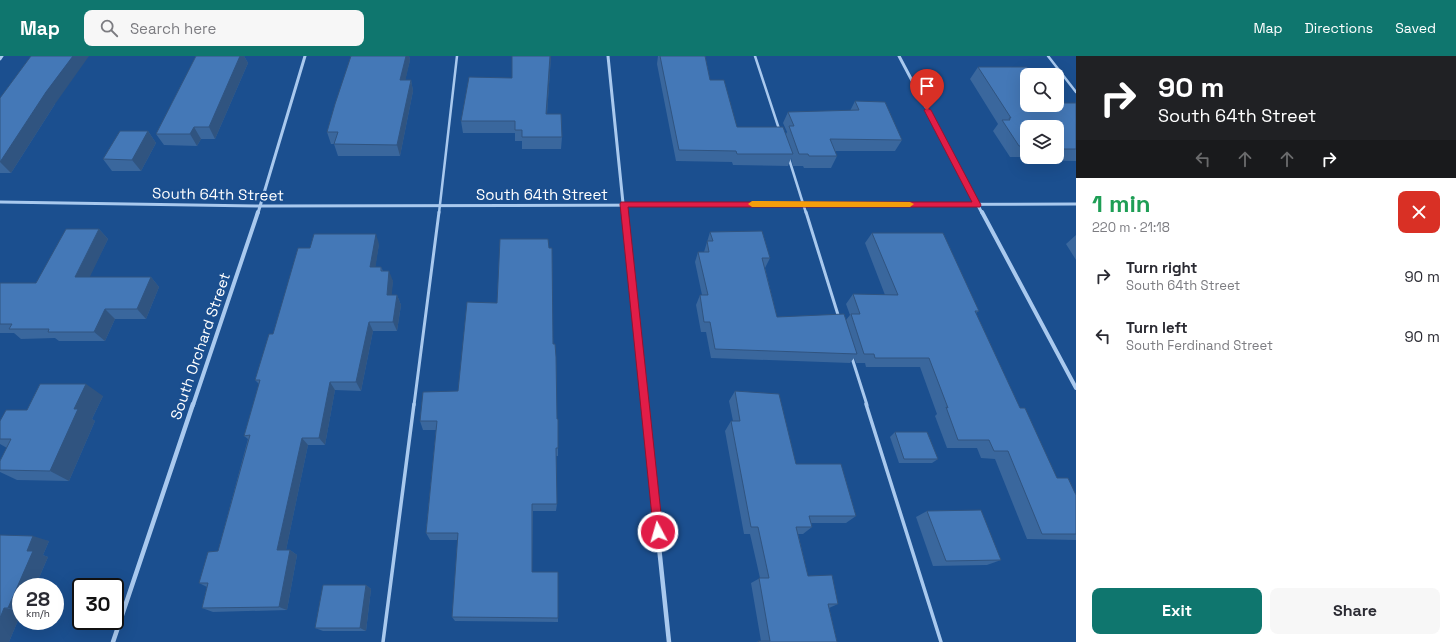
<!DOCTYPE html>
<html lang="en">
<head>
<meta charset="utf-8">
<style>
  :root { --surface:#fff; --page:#f7f7f7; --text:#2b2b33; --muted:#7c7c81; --accent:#0f766e }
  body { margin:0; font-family:"Space Grotesk",sans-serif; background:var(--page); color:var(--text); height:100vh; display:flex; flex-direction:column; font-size:15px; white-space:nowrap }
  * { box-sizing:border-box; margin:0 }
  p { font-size:13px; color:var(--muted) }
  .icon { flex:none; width:22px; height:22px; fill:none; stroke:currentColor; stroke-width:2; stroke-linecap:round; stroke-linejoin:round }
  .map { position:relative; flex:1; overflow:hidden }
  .panel { display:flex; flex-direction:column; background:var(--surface); width:380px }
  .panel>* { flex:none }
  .hud { background:#202124; color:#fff; overflow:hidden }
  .controls { position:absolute; left:1020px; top:12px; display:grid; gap:8px }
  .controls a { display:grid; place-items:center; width:44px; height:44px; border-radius:8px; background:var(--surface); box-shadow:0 4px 16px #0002; font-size:20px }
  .speed { position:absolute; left:12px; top:522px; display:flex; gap:8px; font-size:20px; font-weight:700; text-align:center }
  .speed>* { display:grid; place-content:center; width:52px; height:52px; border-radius:50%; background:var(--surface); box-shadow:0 4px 16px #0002; line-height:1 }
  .speed small { font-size:10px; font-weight:400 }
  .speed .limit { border:2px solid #111; border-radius:6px; background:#fff; color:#111 }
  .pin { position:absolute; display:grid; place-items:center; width:34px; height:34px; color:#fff; margin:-41px -17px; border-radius:50% 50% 50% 0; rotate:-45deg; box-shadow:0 0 4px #0007 }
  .pin .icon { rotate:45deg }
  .me { position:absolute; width:44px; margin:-22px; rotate:354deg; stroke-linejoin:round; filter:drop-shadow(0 0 3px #0008) }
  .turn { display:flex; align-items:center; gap:14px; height:84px; padding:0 16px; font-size:18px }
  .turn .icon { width:52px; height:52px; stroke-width:2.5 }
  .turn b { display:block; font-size:28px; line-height:34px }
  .lanes { display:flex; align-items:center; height:38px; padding:0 16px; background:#0003; justify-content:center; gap:20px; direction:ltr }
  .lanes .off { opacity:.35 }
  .round { display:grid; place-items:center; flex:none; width:42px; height:42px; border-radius:8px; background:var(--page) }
  .head { display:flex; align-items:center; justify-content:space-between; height:68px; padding:0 16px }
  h1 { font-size:24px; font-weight:800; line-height:30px; color:#1e9e55 }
  .action { display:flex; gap:8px; margin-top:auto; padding:8px 16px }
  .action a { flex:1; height:46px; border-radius:8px; background:var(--accent); color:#fff; font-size:16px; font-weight:800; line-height:46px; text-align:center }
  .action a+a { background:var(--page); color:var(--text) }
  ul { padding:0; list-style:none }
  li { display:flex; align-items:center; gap:12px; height:60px; padding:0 16px }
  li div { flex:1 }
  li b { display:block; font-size:15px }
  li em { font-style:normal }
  header { display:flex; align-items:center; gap:24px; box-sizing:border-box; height:56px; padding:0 20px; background:var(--accent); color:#fff }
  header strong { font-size:19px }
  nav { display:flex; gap:22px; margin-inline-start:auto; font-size:14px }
  .search { width:280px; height:36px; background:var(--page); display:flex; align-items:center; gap:10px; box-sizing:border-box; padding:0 14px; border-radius:8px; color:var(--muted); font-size:15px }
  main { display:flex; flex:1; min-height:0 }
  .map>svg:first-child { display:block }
</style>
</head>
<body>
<header>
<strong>Map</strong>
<div class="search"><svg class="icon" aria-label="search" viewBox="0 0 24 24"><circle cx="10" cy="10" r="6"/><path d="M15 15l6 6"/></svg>Search here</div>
<nav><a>Map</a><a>Directions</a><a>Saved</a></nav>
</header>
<main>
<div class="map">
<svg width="1076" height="586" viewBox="0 0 1076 586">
  <rect width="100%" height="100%" fill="#1b4f8f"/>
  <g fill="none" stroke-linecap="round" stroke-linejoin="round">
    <!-- lane-far2 -->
    <g stroke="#a9c9ee" stroke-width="2.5">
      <polyline points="755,0 779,73"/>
      <polyline points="1048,0 1076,36"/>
      <polyline points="789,103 806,157"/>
      <polyline points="439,157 457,0"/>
    </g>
    <!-- lane-far1 -->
    <g stroke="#a9c9ee" stroke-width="3">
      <polyline points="806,156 839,262"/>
      <polyline points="852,302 867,349"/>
      <polyline points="414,349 439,156"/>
    </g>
    <!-- lane -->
    <g stroke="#a9c9ee" stroke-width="3.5">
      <polyline points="866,348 941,586"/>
      <polyline points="383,586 414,348"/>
    </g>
    <!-- street-far2 -->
    <g stroke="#a9c9ee" stroke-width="3">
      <polyline points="608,0 624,157"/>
      <polyline points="899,0 982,157"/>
      <polyline points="0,3 2,0"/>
      <polyline points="0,146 260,150 1076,148"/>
      <polyline points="258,157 305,0"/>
    </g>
    <!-- street-far1 -->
    <g stroke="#a9c9ee" stroke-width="4">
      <polyline points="624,156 644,349"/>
      <polyline points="982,156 1076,332"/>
      <polyline points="193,349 258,156"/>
    </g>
    <!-- street -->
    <g stroke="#a9c9ee" stroke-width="4.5">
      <polyline points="644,348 669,586"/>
      <polyline points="113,586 193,348"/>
    </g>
  </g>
  <!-- wall -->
  <g fill="#3a679d" fill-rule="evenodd">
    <polygon points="196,0 244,0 248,7 215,83 201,83 197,90 164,89 156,78"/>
    <polygon points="351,0 409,0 410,4 405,24 411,24 413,35 400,100 338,100 334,88 331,88 327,76"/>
    <polygon points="512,0 551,0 547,58 562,81 561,93 522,93 522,85 515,85 515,77 463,77 461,65 512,22"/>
    <polygon points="658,0 705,0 710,24 737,71 786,78 787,76 783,67 788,56 850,55 855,45 902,84 895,95 835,95 837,100 831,112 804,112 803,110 793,110 791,102 788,110 733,109 732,106 676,105 657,8"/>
    <path d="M978 11 1027 49 1076 47V105L1025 104 1023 101H1010L993 75 998 68 970 23ZM1027 71H1057V101H1027Z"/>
    <polygon points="0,42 55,48 11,117 0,117"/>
    <polygon points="148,75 156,87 141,115 112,115 103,103"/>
    <polygon points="99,173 108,183 89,221 151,221 159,231 146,263 115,263 105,285 59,285 55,282 21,283 14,277 0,277 0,227 36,227"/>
    <polygon points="710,176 770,202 765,212 777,261 846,264 850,259 846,248 853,238 885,239 865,187 872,177 979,255 976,257 1020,352 1057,422 1076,439 1076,484 1027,483 995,403 981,402 977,392 947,392 935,360 937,358 920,311 866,311 865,307 856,307 854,302 850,307 711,302 706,276 701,276 696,249 700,239 702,239 695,206 698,196 704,196"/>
    <polygon points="1076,179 1076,204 1066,188"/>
    <polygon points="379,188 375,211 381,211 383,215 393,225 391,239 397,239 401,249 397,275 373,275 361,335 335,334 325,389 308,389 286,494 290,494 297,499 287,554 213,556 202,552 207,531 199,527 218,495 248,383 244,380 259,328 255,324 273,278"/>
    <polygon points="549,192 558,392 558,400 556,400 557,448 556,455 533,455 532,516 558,562 558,566 455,565 452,561 458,484 430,484 426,477 436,374 423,374 420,365 458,335 497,247"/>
    <polygon points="735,335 796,408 856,460 846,467 811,467 812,471 803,478 798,478 808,520 838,548 829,552 837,586 756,586 761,585 751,527 760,522 750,478 744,478 725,375 731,365 733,365 729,345"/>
    <polygon points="103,340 92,363 95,365 69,425 17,424 0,416 0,405 7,392 0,388 0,365 27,354"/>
    <polygon points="895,376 938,403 932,407 899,407 890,381"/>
    <polygon points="927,455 1001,504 987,509 933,510 916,461"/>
    <polygon points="0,479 49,485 43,499 48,501 35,531 21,531 21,557 9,586 0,586"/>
    <polygon points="366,529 371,533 366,575 323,575 315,572"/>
  </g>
  <!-- shaded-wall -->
  <g fill="#305480">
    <polygon points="73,0 89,0 55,48 11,117 0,106 46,36"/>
    <polygon points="240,0 244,0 248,7 215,83 209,71"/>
    <polygon points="406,0 409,0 410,4 403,35 400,24"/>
    <polygon points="550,0 551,0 546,70 546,58"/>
    <polygon points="411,24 413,35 400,100 397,89"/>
    <polygon points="194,71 201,83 197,90 190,78"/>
    <polygon points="148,75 156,87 141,115 132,104"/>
    <polygon points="99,173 108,183 85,231 75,221"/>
    <polygon points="376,178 379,188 374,221 370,211"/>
    <polygon points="389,215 393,225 391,249 387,239"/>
    <polygon points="151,221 159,231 146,263 137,253"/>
    <polygon points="397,239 401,249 397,275 393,266"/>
    <polygon points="105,253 115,263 105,285 94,276"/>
    <polygon points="369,266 373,275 361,335 356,326"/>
    <polygon points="330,326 335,334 325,389 319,382"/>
    <polygon points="86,328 103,340 92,363 95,365 69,425 50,415 74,353"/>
    <polygon points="302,382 308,389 285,499 277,494"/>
    <polygon points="33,480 49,485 43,499 48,501 35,531 21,531 21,555 8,552 27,495"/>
    <polygon points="290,494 297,499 287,554 279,551"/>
    <polygon points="366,529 371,533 366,575 360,572"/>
    <polygon points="4,552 21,555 21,557 9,586 0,586 0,562"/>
  </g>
  <!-- building -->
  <g fill="#4478b7" stroke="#305480">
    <polygon points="31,0 73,0 46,36 0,106 0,42"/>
    <polygon points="196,0 240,0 209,71 194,71 190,78 156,78"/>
    <polygon points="351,0 406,0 400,24 411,24 397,89 334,88 338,76 327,76 335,48"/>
    <polygon points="512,0 550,0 546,58 561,58 562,81 522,81 522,74 515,74 515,65 461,65 469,21 512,22"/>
    <polygon points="660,0 705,0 710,24 724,24 737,71 783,71 793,98 737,98 736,95 679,94"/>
    <polygon points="978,11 1027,11 1033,19 1027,19 1027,49 1057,49 1057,47 1076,47 1076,93 1057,93 1057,71 1027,71 1027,90 1019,90 1002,64 1010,64 1009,62 1011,62"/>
    <polygon points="855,45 885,46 902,84 830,83 837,100 809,100 808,98 799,98 789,70 794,70 788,56 859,54"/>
    <polygon points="120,75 148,75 132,104 103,103"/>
    <polygon points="66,173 99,173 75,221 151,221 137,253 105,253 94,276 48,276 49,273 9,273 12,268 0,268 0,227 36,227"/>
    <polygon points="762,175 770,202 762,202 777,261 844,258 857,298 715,293 710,266 704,266 700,239 708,239 698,196 709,196 707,185 713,185 710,176"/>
    <polygon points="872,177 943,177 979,255 975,255 1020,352 1025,352 1057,422 1068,422 1076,439 1076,478 1042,478 1008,395 994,395 989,384 958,384 946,351 948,352 929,302 875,302 874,298 864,298 851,258 860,258 853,238 898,239"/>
    <polygon points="314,178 376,178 370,211 381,211 381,215 389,215 387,239 397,239 393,266 369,266 356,326 330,326 319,382 302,382 277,494 290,494 279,551 202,552 208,527 199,527 208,496 218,495 250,379 244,380 260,324 255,324 269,278 273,278 298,192 310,192"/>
    <polygon points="500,183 548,183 549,192 552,192 553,288 555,288 556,301 557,363 558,363 558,392 556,392 557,448 532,448 532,516 558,516 558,562 452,561 458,477 426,477 437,365 420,365 423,336 458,335 467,246 497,247"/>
    <polygon points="40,328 86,328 74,353 78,353 50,415 0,414 0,405 11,383 0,383 0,365 6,354 27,354"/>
    <polygon points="735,335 779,338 796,408 841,408 856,460 809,460 812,471 796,471 808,520 832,519 838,548 828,548 837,586 759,586 758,585 770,585 759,522 769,522 758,471 751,471 731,365 740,365"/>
    <polygon points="895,376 927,376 938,403 904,403"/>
    <polygon points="981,454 1001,504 946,505 927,455"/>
    <polygon points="0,479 33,480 27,495 33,495 8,552 4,552 0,562"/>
    <polygon points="323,529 366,529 360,572 315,572"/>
  </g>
  <!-- route -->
  <polygon fill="#e11d48" stroke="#92132f" points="927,52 931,54 981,149 980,151 628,151 663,476 661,480 658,482 654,480 620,148 621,146 972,146 924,54"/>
  <!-- slow -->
  <polygon fill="#f59e0b" points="752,145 910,146 914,148 910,151 752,151 748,148"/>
  <g text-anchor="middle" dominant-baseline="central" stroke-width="4" stroke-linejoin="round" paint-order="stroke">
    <!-- street labels -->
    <g font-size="15" fill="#fff" stroke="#1b4f8f">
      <text transform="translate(218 138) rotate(1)">South 64th Street</text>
      <text x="542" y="138">South 64th Street</text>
      <text transform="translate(200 290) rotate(-71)">South Orchard Street</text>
    </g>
  </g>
</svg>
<div class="controls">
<a><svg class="icon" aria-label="search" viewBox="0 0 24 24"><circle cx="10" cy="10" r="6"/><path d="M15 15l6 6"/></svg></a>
<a><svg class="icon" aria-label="layers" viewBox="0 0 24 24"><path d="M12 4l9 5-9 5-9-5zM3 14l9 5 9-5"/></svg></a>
</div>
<div class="speed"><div>28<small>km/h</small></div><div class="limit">30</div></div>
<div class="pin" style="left:927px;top:54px;background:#d93025"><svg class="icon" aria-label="arrive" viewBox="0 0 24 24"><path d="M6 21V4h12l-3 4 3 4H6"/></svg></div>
<svg class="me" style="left:658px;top:476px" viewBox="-20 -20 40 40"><circle r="17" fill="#e11d48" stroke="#fff" stroke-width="3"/><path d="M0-11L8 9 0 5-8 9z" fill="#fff"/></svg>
</div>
<section class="panel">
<div class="hud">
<div class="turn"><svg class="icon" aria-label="right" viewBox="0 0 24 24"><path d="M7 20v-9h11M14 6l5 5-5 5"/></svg><div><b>90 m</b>South 64th Street</div></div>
<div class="lanes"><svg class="icon off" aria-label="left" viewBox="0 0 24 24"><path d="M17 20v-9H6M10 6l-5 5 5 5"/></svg><svg class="icon off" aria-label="ahead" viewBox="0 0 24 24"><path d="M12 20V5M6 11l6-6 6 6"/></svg><svg class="icon off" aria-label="ahead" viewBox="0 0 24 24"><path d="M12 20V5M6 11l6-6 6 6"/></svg><svg class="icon" aria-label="right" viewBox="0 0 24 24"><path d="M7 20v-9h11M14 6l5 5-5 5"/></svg></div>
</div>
<div class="head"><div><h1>1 min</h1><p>220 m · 21:18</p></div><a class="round" style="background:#d93025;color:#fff"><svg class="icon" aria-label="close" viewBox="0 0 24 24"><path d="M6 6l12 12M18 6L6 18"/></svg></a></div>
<ul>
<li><svg class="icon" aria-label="right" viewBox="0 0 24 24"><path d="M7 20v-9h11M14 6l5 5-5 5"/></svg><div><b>Turn right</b><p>South 64th Street</p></div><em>90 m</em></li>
<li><svg class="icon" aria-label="left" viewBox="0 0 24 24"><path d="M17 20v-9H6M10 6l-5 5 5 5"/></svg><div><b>Turn left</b><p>South Ferdinand Street</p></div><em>90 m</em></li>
</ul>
<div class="action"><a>Exit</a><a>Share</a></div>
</section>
</main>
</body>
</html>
